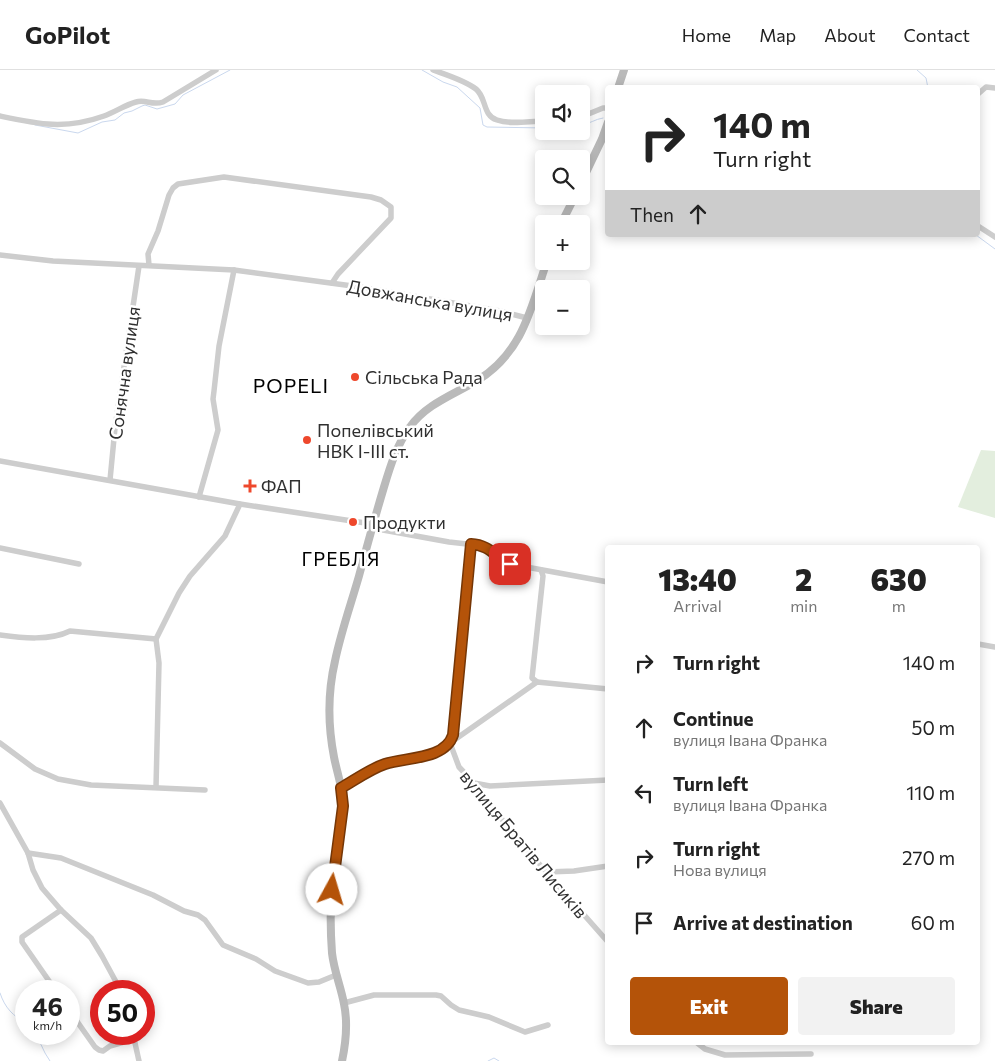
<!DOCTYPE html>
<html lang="en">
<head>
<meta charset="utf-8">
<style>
  :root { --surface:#fff; --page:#f2f2f2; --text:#222; --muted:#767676; --line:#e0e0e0; --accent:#b45309 }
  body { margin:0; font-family:Commissioner,sans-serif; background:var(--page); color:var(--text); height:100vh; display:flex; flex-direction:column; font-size:19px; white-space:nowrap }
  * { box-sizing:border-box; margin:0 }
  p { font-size:16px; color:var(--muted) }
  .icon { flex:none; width:28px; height:28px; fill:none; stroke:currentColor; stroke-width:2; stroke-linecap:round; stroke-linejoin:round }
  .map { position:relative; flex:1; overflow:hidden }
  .details { position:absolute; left:605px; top:475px; width:375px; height:500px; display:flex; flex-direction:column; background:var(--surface); border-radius:5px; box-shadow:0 2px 12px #0003 }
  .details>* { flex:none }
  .banner { position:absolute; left:605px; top:15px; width:375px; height:152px; border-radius:5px; box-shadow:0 2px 12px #0003; background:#fff; color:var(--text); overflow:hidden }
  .controls { position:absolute; left:535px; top:15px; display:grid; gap:10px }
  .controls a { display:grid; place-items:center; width:55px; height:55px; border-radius:5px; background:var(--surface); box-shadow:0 2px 12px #0003; font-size:25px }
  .speed { position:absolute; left:15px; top:910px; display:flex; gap:10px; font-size:25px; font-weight:700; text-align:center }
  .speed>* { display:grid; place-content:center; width:65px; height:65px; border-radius:50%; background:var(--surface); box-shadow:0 2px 12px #0003; line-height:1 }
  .speed small { font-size:12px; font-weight:400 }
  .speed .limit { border:8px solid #d22; background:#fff; color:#111 }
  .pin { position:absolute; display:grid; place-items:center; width:42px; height:42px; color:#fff; margin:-21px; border-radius:10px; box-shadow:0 2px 8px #0006 }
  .me { position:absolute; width:55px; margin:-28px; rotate:6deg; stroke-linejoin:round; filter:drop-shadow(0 0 4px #0008) }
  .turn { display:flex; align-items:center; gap:18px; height:105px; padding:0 25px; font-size:22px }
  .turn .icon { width:65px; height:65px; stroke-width:2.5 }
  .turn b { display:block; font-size:35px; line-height:42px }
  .then { display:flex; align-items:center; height:48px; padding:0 25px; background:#0003; gap:10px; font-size:19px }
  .eta { display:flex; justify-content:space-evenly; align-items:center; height:85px; text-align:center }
  .eta b { font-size:30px; font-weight:800; line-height:35px }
  .primary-button { display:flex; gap:10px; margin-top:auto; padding:10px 25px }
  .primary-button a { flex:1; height:58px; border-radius:5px; background:var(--accent); color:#fff; font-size:20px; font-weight:800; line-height:58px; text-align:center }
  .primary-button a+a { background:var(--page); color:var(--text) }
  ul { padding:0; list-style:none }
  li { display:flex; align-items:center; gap:15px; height:65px; padding:0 25px }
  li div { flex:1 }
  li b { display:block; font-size:19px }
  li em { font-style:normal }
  header { display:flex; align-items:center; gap:30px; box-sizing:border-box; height:70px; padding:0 25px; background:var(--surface); border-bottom:1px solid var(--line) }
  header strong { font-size:24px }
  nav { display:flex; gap:28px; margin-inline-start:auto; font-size:18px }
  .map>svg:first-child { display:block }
</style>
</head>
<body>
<header>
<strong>GoPilot</strong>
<nav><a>Home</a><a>Map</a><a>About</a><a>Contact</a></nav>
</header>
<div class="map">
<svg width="995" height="991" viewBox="0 0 995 991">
  <rect width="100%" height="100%" fill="#fff"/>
  <!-- green -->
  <polygon fill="#e3eede" points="981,380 995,381 995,448 958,437"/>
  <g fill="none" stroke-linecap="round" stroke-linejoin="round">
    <!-- stream -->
    <g stroke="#cad8ee" stroke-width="1">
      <polyline points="422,0 443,12 457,17 480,38 483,55 487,57 544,58"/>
      <polyline points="917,0 926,8 928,18"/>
      <polyline points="35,55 78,63 102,52 115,50 124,43 132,41 142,36 145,35 157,39 175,34 183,25 230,0"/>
      <path d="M581 55C590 54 595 49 603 48"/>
      <polyline points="564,61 568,61"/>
      <polyline points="976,165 995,179"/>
      <path d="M0 923C5 938 13 946 26 953"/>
      <polyline points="36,964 45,983 50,991"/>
      <polyline points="488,991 494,988 499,991"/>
    </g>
    <!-- minor -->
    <g stroke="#cdcdcd" stroke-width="5.5">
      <path d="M433 0C447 5 464 10 476 19 487 28 482 45 497 50 512 55 529 51 544 51"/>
      <polyline points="978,24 986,17 995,18"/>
      <path d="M0 46C38 54 65 60 104 46 115 42 125 35 136 32 146 29 152 36 163 32L216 0"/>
      <polyline points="581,47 603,38 608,38"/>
      <polyline points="978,156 995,167"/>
      <polyline points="0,185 53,191 234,200 360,217 500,241 527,248"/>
      <polyline points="149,195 148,184 158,161 169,125 173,118 178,114 224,107 371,127 381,130 391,137 391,148 338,204 332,213"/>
      <polyline points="0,391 240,434 372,454"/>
      <polyline points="110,410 115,358 139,196"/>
      <polyline points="199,427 218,360 213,329 214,321 219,276 234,200"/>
      <polyline points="372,458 449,472 485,476 502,490 510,494 608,512"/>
      <polyline points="0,478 79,494"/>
      <path d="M0 565C22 568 50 571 70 561L156 569"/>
      <polyline points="978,574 995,577"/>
      <polyline points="537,612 532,608 543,506 541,500"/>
      <polyline points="608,619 537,612 450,673 459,697 474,713 518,770 608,872"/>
      <polyline points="0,673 35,699 58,709 91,715 205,720"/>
      <polyline points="474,713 490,716 608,710"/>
      <polyline points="156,717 159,593 156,569 179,523 190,506 225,466 240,434"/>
      <path d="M341 718C355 710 370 699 385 694 406 687 445 690 453 665L471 474"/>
      <polyline points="0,733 28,783 33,800 42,818 61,840 91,868 102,886 121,921"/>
      <polyline points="28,783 61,788 153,825 184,841 198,845 205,850 223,875 256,889 275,901 308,913 319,912 336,905"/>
      <polyline points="547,802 574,801 608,796"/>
      <polyline points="56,921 22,872 22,867 61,840"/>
      <polyline points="344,933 374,925 436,925 441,926 451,935 459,940 489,947 525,962 548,955"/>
      <polyline points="69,940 95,977 99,980 103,981 110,976 134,969"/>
      <polyline points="133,964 139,991"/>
      <polyline points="696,972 705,979 725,985 811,984"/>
    </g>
    <!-- secondary -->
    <g stroke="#bababa" stroke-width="8">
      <polyline points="618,18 624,0"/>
      <polyline points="581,113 602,69 608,52"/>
      <polyline points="561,154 575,126"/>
      <path d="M342 991C346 972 348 953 344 934 341 917 334 901 332 883 330 856 330 827 334 800 337 778 342 756 343 734 343 718 337 703 334 687 328 656 328 621 335 591 341 562 351 534 359 506 367 476 375 447 384 417 390 397 397 374 410 357 426 334 455 324 478 310 523 282 531 238 547 191"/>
    </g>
  </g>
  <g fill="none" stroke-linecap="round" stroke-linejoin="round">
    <defs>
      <path id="route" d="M332 820 343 736 341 718C355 710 370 699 385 694 406 687 445 690 453 665L471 474C490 475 495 487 510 494"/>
    </defs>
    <!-- route casing -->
    <use href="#route" stroke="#753606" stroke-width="12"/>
    <!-- route -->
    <use href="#route" stroke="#b45309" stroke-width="9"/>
  </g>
  <!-- markers -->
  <g fill="#ee482c" stroke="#fff" stroke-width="2">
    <circle cx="355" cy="307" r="5"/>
    <circle cx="307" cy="370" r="5"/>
    <path d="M247.5 408.5h5v5h5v5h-5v5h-5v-5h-5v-5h5z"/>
    <circle cx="353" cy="452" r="5"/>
  </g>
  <g text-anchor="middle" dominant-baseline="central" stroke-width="5" stroke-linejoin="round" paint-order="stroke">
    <!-- street labels -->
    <g font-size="18" fill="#303030" stroke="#fff">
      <text transform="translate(430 230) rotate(10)">Довжанська вулиця</text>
      <text transform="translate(124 303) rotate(-82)">Сонячна вулиця</text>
      <text transform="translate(524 774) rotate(50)">вулиця Братів Лисиків</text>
    </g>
    <!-- poi labels -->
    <g font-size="18" fill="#303030" stroke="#fff" text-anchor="start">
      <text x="365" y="307">Сільська Рада</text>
      <text x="317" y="360">Попелівський<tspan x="317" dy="21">НВК І-ІІІ ст.</tspan></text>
      <text x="261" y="416">ФАП</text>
      <text x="363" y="452">Продукти</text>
    </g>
    <!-- neighbourhood labels -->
    <g font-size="19" letter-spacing="1" fill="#000" stroke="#fff">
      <text x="341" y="488">ГРЕБЛЯ</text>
    </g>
    <!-- quarter labels -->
    <g font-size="20" letter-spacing="1" fill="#000" stroke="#fff">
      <text x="291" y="315">POPELI</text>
    </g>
  </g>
</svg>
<div class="controls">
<a><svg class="icon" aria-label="sound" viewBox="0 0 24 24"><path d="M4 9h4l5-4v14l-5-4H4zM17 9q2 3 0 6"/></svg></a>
<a><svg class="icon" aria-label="search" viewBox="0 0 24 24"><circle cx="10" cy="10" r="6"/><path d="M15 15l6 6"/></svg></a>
<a>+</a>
<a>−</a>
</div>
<div class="speed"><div>46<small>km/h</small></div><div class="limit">50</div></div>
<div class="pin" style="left:510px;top:494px;background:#d93025"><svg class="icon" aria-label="arrive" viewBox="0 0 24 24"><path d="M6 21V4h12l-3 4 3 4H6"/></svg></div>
<svg class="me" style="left:332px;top:820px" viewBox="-20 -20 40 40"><circle r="19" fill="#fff"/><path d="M0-13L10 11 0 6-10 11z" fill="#b45309"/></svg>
<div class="banner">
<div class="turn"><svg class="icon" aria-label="right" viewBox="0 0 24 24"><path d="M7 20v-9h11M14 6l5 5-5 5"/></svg><div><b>140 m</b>Turn right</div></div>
<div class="then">Then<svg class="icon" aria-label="ahead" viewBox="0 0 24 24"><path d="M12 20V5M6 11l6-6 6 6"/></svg></div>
</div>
<section class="details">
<div class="eta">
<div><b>13:40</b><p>Arrival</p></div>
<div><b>2</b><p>min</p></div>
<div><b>630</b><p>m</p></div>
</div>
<ul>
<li><svg class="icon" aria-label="right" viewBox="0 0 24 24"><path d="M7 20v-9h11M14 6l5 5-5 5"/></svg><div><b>Turn right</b></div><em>140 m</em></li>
<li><svg class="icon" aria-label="ahead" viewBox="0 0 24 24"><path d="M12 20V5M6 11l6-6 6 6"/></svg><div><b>Continue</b><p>вулиця Івана Франка</p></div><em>50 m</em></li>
<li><svg class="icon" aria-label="left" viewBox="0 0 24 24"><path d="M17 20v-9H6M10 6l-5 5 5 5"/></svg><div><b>Turn left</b><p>вулиця Івана Франка</p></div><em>110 m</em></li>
<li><svg class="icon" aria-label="right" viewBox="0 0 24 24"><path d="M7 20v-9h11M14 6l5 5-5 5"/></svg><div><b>Turn right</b><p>Нова вулиця</p></div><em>270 m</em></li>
<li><svg class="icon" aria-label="arrive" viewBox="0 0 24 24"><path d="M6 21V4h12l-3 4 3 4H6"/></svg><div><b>Arrive at destination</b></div><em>60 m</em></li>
</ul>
<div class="primary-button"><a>Exit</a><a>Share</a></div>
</section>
</div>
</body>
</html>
